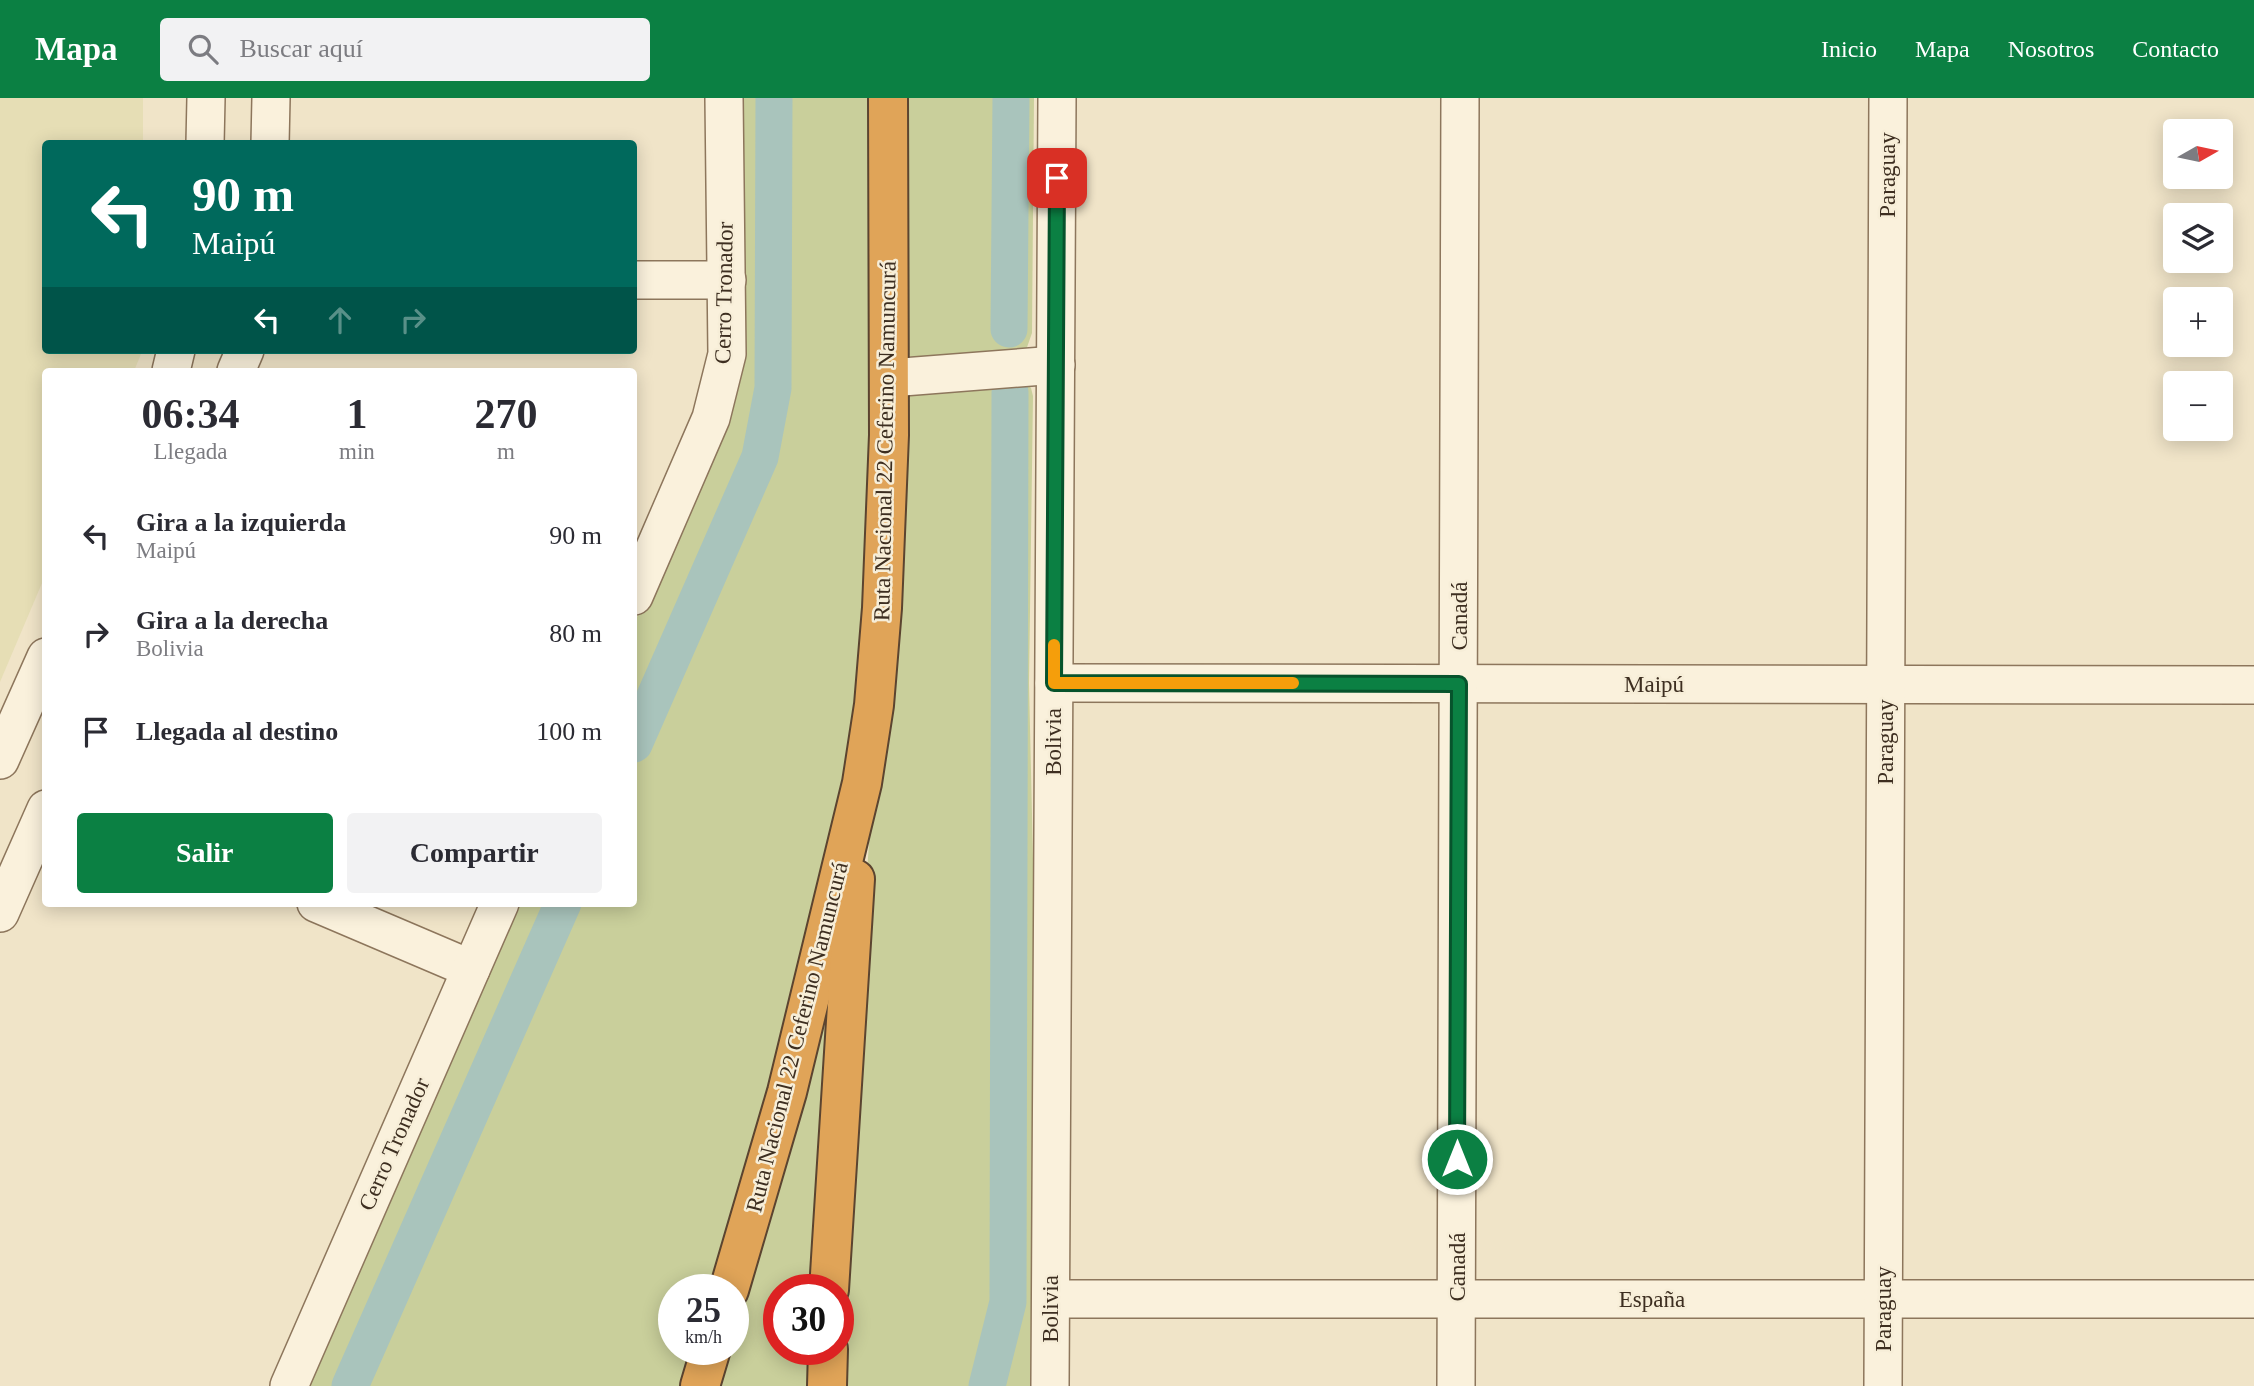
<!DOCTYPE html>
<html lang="es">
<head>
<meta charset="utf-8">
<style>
  :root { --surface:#fff; --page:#f2f2f3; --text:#2b2b33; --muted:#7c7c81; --accent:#0b8043 }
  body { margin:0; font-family:"Times New Roman",serif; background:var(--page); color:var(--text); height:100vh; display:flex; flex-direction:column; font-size:26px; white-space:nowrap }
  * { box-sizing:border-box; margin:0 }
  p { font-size:23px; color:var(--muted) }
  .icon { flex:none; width:38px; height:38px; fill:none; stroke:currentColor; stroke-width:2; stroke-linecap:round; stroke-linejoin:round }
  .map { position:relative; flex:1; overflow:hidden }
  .details { position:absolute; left:42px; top:270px; width:595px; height:539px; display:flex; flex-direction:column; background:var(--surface); border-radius:7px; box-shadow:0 4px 18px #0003 }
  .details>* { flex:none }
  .hud { position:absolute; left:42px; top:42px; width:595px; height:214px; border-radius:7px; box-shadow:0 4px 18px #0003; background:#00695c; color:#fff; overflow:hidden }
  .needle { width:46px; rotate:81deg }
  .buttons { position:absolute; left:2163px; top:21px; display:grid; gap:14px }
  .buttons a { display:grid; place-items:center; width:70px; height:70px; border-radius:7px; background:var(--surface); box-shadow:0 4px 18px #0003; font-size:35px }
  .speed { position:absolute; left:658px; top:1176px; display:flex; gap:14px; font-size:35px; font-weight:700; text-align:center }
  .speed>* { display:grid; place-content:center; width:91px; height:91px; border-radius:50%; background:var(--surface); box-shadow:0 4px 18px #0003; line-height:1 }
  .speed small { font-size:18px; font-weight:400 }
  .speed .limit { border:10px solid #d22; background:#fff; color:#111 }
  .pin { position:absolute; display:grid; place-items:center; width:60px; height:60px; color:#fff; margin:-30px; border-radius:14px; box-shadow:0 4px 10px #0006 }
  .me { position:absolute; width:77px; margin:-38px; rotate:0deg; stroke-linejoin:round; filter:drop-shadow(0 0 5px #0008) }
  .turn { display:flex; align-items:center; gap:24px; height:147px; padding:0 35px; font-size:32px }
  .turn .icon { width:91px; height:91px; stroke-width:2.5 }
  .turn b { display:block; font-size:49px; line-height:60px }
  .lanes { display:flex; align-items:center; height:66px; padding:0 35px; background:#0003; justify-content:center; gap:35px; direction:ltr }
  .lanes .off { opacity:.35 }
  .eta { display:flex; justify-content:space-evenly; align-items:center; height:119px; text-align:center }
  .eta b { font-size:42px; font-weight:800; line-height:49px }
  .button { display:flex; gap:14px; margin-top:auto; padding:14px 35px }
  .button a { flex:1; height:80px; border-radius:7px; background:var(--accent); color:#fff; font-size:28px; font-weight:800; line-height:80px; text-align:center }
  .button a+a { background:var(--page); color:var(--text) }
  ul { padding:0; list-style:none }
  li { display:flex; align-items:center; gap:21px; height:98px; padding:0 35px }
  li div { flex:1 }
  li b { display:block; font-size:26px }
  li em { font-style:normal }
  header { display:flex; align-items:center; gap:42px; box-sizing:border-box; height:98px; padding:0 35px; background:var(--accent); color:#fff }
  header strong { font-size:33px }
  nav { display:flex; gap:38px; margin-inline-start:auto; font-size:24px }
  .search { width:490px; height:63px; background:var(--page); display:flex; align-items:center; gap:18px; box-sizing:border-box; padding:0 24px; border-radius:7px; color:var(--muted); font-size:26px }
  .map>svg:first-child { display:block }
</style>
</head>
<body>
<header>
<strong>Mapa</strong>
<div class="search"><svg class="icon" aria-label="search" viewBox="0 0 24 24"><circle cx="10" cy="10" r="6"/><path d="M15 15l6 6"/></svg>Buscar aquí</div>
<nav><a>Inicio</a><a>Mapa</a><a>Nosotros</a><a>Contacto</a></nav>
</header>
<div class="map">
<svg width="2254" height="1288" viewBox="0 0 2254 1288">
  <rect width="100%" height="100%" fill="#f0e4c8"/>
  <!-- farmland -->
  <polygon fill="#e6deb5" points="0,0 143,0 143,45 46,46 46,252 141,252 141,256 134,273 46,273 45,478 0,584"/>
  <!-- green -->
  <g fill="#c9cf9b">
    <polygon points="735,0 873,0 874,283 860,608 847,683 718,1192 674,1192 674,1251 700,1251 689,1288 302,1288 512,805 634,805 634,526 729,306"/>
    <polygon points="898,0 1034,0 1032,235 1025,255 911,260 904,247"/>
    <polygon points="1022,282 1031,290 1033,298 1029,585 1043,1201 1042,1288 836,1288 841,1163 873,685 906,301 913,293"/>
    <polygon points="833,843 823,1192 779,1192 779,1251 821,1251 820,1288 704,1288 715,1251 733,1251 733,1192"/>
  </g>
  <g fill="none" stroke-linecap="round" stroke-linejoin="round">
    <!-- canal -->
    <g stroke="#a9c4bc" stroke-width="37">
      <polyline points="1009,231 1011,0"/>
      <polyline points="634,646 760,359 773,290 774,0"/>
      <polyline points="350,1288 563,805"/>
      <polyline points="987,1288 1008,1204 1010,294"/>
    </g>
    <defs>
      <g id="street">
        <polyline points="205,46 206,0"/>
        <polyline points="270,46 271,0"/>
        <polyline points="634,182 727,182"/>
        <polyline points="171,273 176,252"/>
        <polyline points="236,273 245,252"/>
        <polyline points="890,280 1056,267"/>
        <polyline points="634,498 711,320 727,256 724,0"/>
        <polyline points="1054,585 2254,587"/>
        <polyline points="0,662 46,559"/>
        <polyline points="316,805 471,871"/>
        <polyline points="0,815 46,711"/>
        <polyline points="1051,1201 2254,1201"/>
        <polyline points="289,1288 500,805"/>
        <polyline points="1050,1288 1057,0"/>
        <polyline points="1456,1288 1460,0"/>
        <polyline points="1883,1288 1888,0"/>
      </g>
      <g id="highway">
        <polyline points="729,1192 787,994 862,685 874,607 882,510 889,337 888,0"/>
        <polyline points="829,1192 855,781"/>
        <polyline points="700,1288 711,1251"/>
        <polyline points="827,1288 828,1251"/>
      </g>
    </defs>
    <!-- street casing -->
    <use href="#street" stroke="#8d765c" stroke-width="40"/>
    <!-- highway casing -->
    <use href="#highway" stroke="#5b4430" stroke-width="42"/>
    <!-- street -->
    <use href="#street" stroke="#faf1dc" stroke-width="37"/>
    <!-- highway -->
    <use href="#highway" stroke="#e0a458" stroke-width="38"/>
  </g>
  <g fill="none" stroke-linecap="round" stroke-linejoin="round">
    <defs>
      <polyline id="route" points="1057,80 1054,585 1459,586 1457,1061"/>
    </defs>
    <!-- route casing -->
    <use href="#route" stroke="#07532c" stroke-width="18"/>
    <!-- route -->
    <use href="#route" stroke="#0b8043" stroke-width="12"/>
    <!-- slow -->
    <polyline stroke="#f59e0b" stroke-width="12" points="1054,547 1054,585 1293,585"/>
  </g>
  <g text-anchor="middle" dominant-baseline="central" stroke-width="5" stroke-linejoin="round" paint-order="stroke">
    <!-- street labels -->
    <g font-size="23" fill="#3d2e20" stroke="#f7eed8">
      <text transform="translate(1887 77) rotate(-90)">Paraguay</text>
      <text transform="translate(724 195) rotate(-89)">Cerro Tronador</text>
      <text transform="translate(885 343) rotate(-89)">Ruta Nacional 22 Ceferino Namuncurá</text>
      <text transform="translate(1459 518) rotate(-90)">Canadá</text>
      <text x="1654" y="586">Maipú</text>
      <text transform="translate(1053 644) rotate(-90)">Bolivia</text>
      <text transform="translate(1885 644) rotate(-90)">Paraguay</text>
      <text transform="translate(797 939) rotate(-76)">Ruta Nacional 22 Ceferino Namuncurá</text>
      <text transform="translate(394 1046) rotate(-66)">Cerro Tronador</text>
      <text transform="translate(1457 1169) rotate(-90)">Canadá</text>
      <text x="1652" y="1201">España</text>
      <text transform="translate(1050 1211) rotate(-90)">Bolivia</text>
      <text transform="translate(1883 1211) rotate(-90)">Paraguay</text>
    </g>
  </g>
</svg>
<div class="buttons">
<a><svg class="needle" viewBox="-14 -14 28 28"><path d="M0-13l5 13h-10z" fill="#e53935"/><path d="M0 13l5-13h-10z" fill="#7c7c81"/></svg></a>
<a><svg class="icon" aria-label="layers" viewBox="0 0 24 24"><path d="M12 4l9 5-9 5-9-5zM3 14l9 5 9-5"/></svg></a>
<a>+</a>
<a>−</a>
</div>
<div class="speed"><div>25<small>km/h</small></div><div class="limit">30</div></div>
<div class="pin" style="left:1057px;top:80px;background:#d93025"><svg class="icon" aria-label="arrive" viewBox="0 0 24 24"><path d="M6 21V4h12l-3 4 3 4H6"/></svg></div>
<svg class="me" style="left:1457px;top:1061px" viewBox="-20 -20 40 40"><circle r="17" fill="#0b8043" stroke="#fff" stroke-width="3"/><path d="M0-11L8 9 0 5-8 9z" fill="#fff"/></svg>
<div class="hud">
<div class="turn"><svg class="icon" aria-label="left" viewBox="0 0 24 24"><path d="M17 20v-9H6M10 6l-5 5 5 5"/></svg><div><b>90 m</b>Maipú</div></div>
<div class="lanes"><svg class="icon" aria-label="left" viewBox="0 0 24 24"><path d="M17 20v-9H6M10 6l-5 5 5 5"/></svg><svg class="icon off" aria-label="ahead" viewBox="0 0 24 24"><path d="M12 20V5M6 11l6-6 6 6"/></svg><svg class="icon off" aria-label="right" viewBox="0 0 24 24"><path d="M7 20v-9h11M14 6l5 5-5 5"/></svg></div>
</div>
<section class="details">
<div class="eta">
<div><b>06:34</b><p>Llegada</p></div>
<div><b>1</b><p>min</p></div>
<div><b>270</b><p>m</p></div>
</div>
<ul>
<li><svg class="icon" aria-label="left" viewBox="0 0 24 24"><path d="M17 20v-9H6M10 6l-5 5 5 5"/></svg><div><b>Gira a la izquierda</b><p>Maipú</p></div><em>90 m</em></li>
<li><svg class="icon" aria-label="right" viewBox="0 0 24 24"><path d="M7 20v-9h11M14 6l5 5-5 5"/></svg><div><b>Gira a la derecha</b><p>Bolivia</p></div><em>80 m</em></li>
<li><svg class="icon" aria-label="arrive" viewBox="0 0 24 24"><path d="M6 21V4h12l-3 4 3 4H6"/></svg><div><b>Llegada al destino</b></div><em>100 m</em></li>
</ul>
<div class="button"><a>Salir</a><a>Compartir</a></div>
</section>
</div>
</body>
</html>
